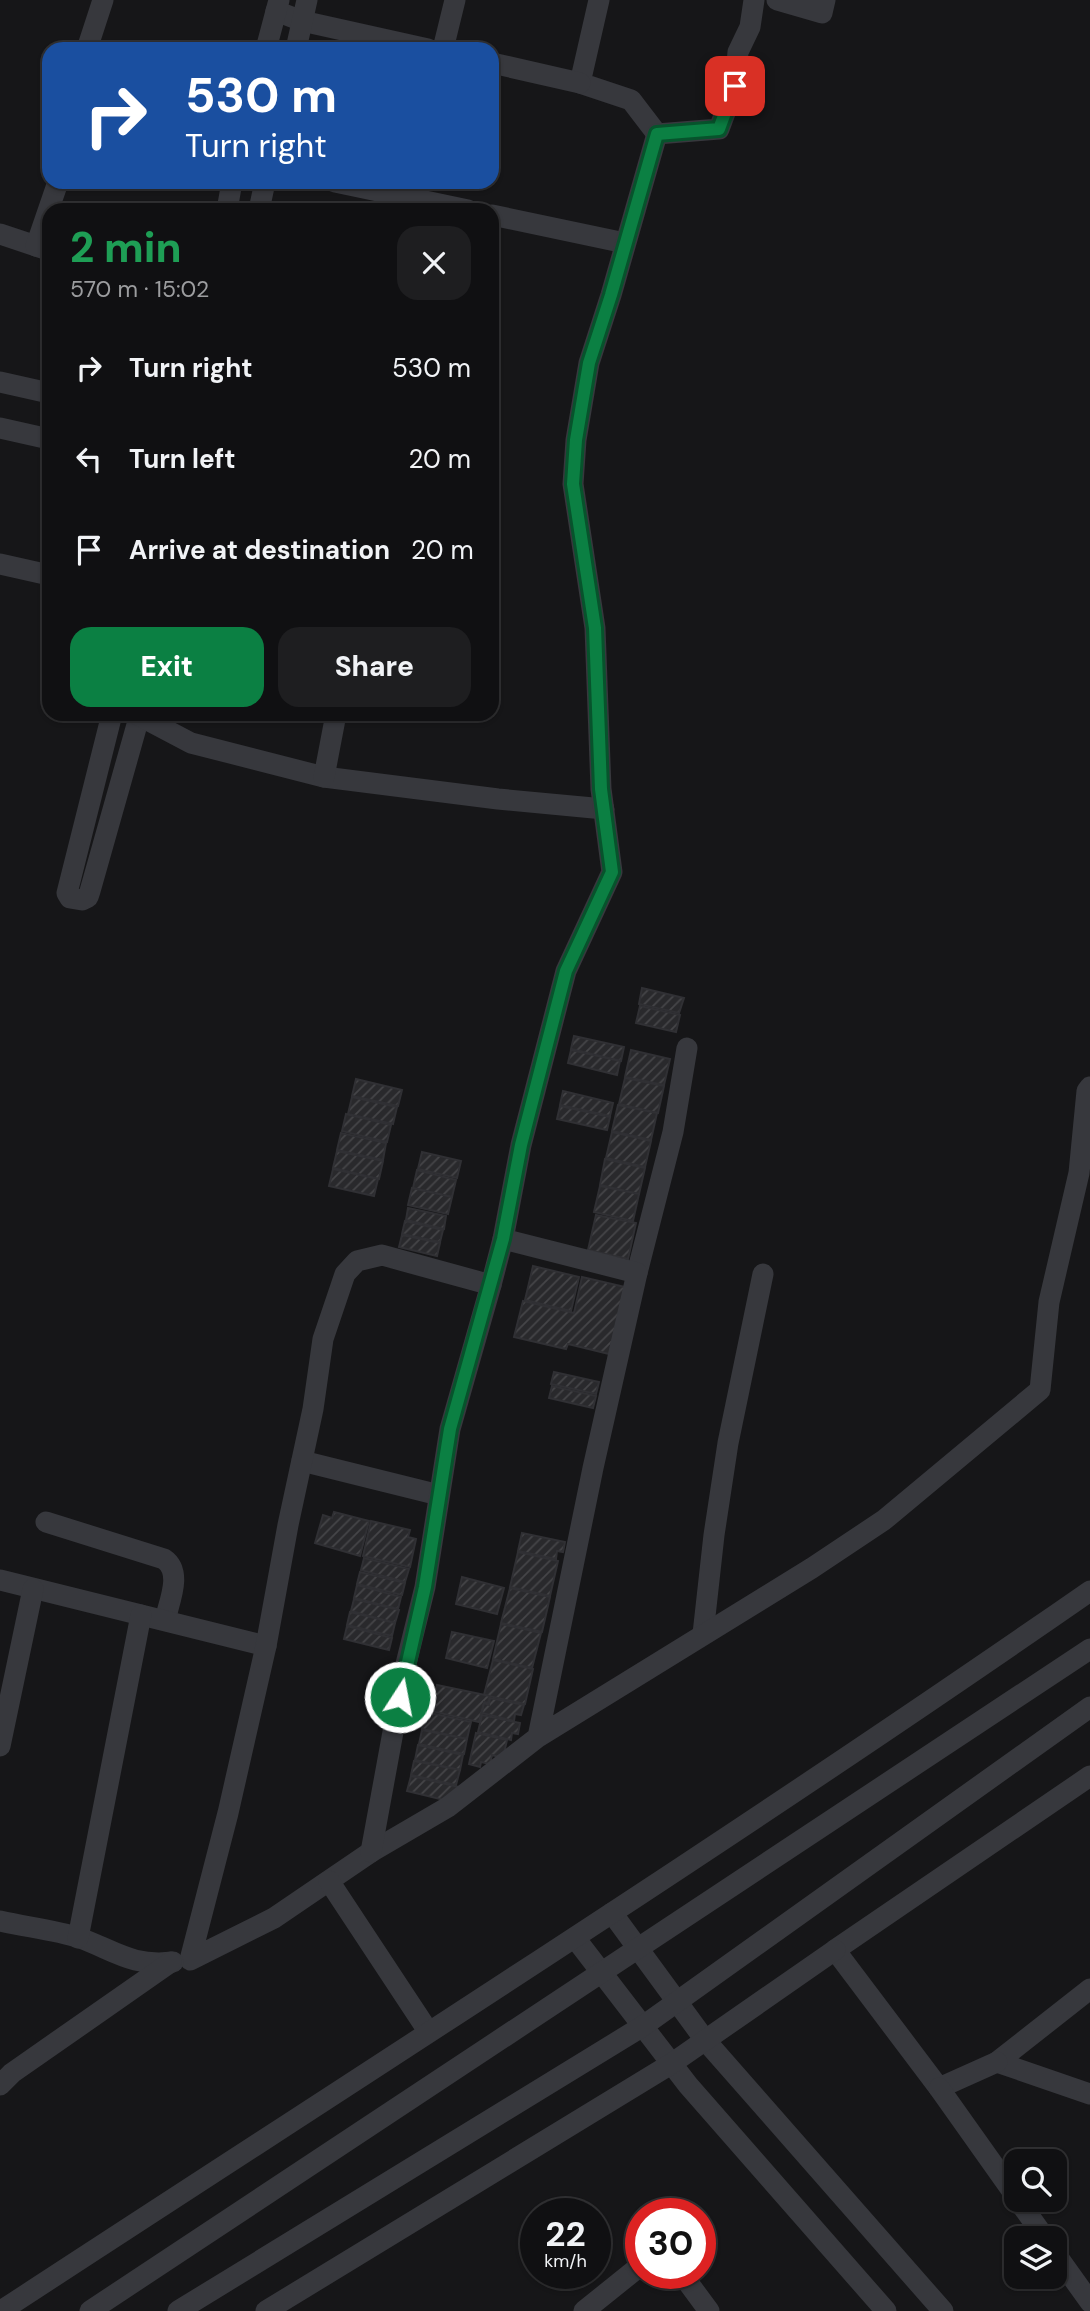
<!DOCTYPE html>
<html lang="en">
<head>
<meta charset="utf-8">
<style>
  :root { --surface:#101012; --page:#1e1e20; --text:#f1f3f6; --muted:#9c9d9f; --line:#303032; --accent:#0b8043 }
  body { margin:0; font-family:"DM Sans",sans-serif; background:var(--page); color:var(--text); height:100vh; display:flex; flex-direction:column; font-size:26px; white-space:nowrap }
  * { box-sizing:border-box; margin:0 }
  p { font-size:23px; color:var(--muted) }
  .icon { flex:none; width:38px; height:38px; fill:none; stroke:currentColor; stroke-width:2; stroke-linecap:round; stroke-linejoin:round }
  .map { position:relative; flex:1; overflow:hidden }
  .details { position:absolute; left:42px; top:203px; width:457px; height:518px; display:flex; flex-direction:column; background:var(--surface); border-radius:21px; box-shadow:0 2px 5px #0004,0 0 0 2px var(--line) }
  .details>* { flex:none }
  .guide { position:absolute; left:42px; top:42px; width:457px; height:147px; border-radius:21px; box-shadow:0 2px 5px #0004,0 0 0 2px var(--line); background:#1a4fa0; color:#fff; overflow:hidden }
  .controls { position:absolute; left:1004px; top:2149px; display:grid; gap:14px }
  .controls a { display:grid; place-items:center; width:63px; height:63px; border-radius:14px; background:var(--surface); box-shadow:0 2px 5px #0004,0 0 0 2px var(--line); font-size:35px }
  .speed { position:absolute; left:520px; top:2198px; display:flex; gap:14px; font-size:35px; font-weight:700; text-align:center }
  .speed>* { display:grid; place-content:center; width:91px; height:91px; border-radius:50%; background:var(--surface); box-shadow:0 2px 5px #0004,0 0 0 2px var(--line); line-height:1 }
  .speed small { font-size:18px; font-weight:400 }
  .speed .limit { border:10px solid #d22; background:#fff; color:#111 }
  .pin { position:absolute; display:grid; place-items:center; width:60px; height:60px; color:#fff; margin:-30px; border-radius:14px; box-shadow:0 4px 10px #0006 }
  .me { position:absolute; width:77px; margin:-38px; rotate:11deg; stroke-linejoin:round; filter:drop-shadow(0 0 5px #0008) }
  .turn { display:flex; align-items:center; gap:24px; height:147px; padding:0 28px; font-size:32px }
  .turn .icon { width:91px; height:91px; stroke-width:2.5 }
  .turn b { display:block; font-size:49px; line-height:60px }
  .round { display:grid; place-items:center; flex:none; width:74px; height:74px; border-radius:21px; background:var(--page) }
  .overview { display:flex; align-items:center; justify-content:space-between; height:119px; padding:0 28px }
  h1 { font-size:42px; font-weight:800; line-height:52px; color:#1e9e55 }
  .cta { display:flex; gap:14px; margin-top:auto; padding:14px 28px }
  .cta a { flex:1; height:80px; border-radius:21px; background:var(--accent); color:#fff; font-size:28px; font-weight:800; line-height:80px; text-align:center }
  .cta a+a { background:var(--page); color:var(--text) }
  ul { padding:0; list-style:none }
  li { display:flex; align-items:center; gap:21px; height:91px; padding:0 28px }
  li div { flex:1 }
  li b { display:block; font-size:26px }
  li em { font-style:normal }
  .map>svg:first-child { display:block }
</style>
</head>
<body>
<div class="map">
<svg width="1090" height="2311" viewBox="0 0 1090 2311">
  <defs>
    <pattern id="building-hatch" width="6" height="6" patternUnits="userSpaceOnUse" patternTransform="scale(1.75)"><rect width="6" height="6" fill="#29292c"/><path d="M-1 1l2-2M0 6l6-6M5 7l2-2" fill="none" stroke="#454548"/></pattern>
  </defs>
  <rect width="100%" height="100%" fill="#161618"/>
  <!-- building -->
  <g fill="url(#building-hatch)" stroke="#303034" stroke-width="2">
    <polygon points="642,988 684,998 679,1013 639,1004"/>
    <polygon points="640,1006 680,1015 676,1032 636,1023"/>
    <polygon points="574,1036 624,1047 621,1061 571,1049"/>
    <polygon points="571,1050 620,1061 617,1075 568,1063"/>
    <polygon points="631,1050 670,1059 664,1085 625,1077"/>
    <polygon points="625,1078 664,1086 658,1113 619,1104"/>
    <polygon points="356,1079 402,1090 398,1106 352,1096"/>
    <polygon points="563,1091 613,1103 610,1116 560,1105"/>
    <polygon points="352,1097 397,1107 393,1124 348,1114"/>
    <polygon points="618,1105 657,1113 651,1140 612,1131"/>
    <polygon points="560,1106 610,1117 607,1130 557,1119"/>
    <polygon points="346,1114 391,1125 387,1142 342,1131"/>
    <polygon points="612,1132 651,1141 645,1167 606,1158"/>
    <polygon points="341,1133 386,1143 383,1160 337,1150"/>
    <polygon points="337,1151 383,1161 379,1179 333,1168"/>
    <polygon points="422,1152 461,1161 457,1178 418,1169"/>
    <polygon points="605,1159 645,1168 639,1194 600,1185"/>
    <polygon points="333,1169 378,1179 374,1196 329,1186"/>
    <polygon points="417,1170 456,1180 452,1197 413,1188"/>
    <polygon points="600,1186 639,1194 633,1221 594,1212"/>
    <polygon points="412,1188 452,1197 448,1214 408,1205"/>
    <polygon points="408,1208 446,1216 444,1229 406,1220"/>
    <polygon points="596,1215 636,1223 628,1259 588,1250"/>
    <polygon points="405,1221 443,1230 440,1242 402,1234"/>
    <polygon points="402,1235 440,1243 437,1256 399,1247"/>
    <polygon points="533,1266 579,1277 571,1311 525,1300"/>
    <polygon points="582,1277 625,1287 609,1354 568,1344 566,1349 514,1337 523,1301 574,1313"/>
    <polygon points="554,1372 599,1382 596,1394 551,1384"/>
    <polygon points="552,1386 596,1396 593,1408 549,1398"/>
    <polygon points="334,1512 369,1521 360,1556 315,1543 323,1515 332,1518"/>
    <polygon points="371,1521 410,1530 408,1537 416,1539 410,1567 363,1556"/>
    <polygon points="522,1533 565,1542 563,1552 557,1551 556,1559 518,1551"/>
    <polygon points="518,1552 558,1561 550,1596 510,1587"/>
    <polygon points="364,1558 409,1569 405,1582 361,1570"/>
    <polygon points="360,1572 405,1583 402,1595 357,1584"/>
    <polygon points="462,1577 504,1588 497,1614 456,1604"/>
    <polygon points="357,1585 401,1597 398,1609 354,1598"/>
    <polygon points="510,1588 550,1597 542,1632 501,1623"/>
    <polygon points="354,1599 399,1610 395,1623 351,1611"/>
    <polygon points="350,1612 395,1623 392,1636 347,1625"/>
    <polygon points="501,1624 541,1633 532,1668 493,1659"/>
    <polygon points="347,1626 392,1638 389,1650 344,1639"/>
    <polygon points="452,1632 494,1641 487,1668 446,1658"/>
    <polygon points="493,1660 533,1669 525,1704 484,1695"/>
    <polygon points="437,1685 490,1696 488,1703 484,1702 479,1722 431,1711"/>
    <polygon points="490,1698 524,1705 521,1715 515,1714 514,1721 482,1713 484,1703 489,1705"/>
    <polygon points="426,1712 471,1722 467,1739 422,1729"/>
    <polygon points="482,1715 520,1723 518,1734 512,1733 511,1740 478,1732"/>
    <polygon points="422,1730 467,1739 464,1754 419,1744"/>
    <polygon points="476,1733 507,1740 503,1758 492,1755 490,1764 481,1762 480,1767 469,1764"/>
    <polygon points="418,1745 463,1755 460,1770 415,1760"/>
    <polygon points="414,1761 460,1770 456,1785 411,1775"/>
    <polygon points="411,1776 463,1788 444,1800 407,1791"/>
  </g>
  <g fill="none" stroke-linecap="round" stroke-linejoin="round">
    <!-- minor -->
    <g stroke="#37383d" stroke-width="21">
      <polyline points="599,0 580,83 631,100 657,134"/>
      <polyline points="777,0 822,13 825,0"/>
      <polyline points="276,11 302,21 428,49"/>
      <polyline points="87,49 103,0"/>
      <polyline points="266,49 279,0"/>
      <polyline points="296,49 307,0"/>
      <polyline points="443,49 455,0"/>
      <polyline points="492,63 580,83"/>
      <polyline points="335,182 468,210"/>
      <polyline points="227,210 232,182"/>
      <polyline points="259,210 265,182"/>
      <polyline points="492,215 625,243"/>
      <polyline points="0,234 48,250"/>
      <polyline points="36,246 58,182"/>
      <polyline points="0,382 49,393"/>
      <polyline points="0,428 49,439"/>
      <polyline points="0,564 49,575"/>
      <polyline points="112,714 67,893 70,898 82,900 88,897 90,891 140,714"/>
      <polyline points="136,714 191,743 324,777 498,799 604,809"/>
      <polyline points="324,777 336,714"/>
      <polyline points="503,1239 521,1145 566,971 612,872 601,789 595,628 573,484 576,440 589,363 611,295 657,134 719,129 735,86 738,52 750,27 754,0"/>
      <polyline points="637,1273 673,1132 687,1048"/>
      <polyline points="302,1461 439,1495"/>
      <path d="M46 1522 164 1559C183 1572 169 1602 165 1620"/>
      <polyline points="0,1580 266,1646"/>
      <polyline points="703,1634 714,1535 728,1443 763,1274"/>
      <polyline points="538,1737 593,1468 637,1273 503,1239 491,1285 382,1255 357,1261 345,1274 323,1339 313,1409 288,1525 266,1646 228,1813 190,1960 274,1918 371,1852 448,1807 538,1737 812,1568 884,1520 1040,1390 1049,1302 1079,1173 1087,1091 1090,1087"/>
      <polyline points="0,1746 33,1589"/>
      <polyline points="371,1852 404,1672 425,1587 450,1429 491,1285"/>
      <polyline points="329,1881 428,2031"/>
      <polyline points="612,1913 705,2040 943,2311"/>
      <path d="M0 1921C26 1927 55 1930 80 1938 115 1951 133 1967 173 1962"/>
      <polyline points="78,1938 141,1615"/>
      <polyline points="575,1938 688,2085 886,2311"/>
      <polyline points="1090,1989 997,2062 1090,2094"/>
      <polyline points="997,2062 939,2088 835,1950 1090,1776"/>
      <polyline points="0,2085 12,2073 171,1962"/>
      <polyline points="939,2088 1017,2198"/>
      <polyline points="1018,2200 1045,2238"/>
      <polyline points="1055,2253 1090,2302"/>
      <polyline points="681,2273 709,2311"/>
      <path d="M1 2311C365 2073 733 1839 1090 1591"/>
      <polyline points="90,2311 1090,1649"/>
      <polyline points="178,2311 643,2026 1090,1707"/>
      <polyline points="266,2311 671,2064 835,1950"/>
      <polyline points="584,2311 640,2266"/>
    </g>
  </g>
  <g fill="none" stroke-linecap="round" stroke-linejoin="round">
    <defs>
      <polyline id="route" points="400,1697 425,1587 450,1429 503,1239 521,1145 566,971 612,872 601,789 595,628 573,484 576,440 589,363 611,295 657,134 719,129 735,86"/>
    </defs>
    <!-- route casing -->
    <use href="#route" stroke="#07532c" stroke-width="18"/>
    <!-- route -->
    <use href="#route" stroke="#0b8043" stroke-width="12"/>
  </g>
</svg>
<div class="controls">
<a><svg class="icon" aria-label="search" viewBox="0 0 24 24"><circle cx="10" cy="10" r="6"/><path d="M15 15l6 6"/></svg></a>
<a><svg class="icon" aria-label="layers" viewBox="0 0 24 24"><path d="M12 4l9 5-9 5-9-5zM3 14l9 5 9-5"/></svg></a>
</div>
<div class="speed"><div>22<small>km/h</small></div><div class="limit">30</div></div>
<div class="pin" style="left:735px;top:86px;background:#d93025"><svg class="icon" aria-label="arrive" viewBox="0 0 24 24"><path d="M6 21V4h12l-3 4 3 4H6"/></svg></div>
<svg class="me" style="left:400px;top:1697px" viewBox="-20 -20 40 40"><circle r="17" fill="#0b8043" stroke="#fff" stroke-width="3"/><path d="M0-11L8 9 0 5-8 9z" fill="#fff"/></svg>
<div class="guide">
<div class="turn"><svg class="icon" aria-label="right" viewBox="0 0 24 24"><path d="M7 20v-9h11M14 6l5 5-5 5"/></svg><div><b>530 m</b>Turn right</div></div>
</div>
<section class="details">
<div class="overview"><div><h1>2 min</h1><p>570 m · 15:02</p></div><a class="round"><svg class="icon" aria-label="close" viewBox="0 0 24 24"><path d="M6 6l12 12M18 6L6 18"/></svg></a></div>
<ul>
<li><svg class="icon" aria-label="right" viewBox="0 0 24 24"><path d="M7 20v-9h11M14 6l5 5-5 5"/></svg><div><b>Turn right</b></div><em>530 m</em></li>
<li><svg class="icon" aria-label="left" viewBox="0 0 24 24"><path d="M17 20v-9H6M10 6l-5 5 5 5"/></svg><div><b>Turn left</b></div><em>20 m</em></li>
<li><svg class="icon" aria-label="arrive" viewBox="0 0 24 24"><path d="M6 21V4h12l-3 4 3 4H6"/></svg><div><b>Arrive at destination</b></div><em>20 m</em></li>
</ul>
<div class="cta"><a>Exit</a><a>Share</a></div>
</section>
</div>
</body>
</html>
